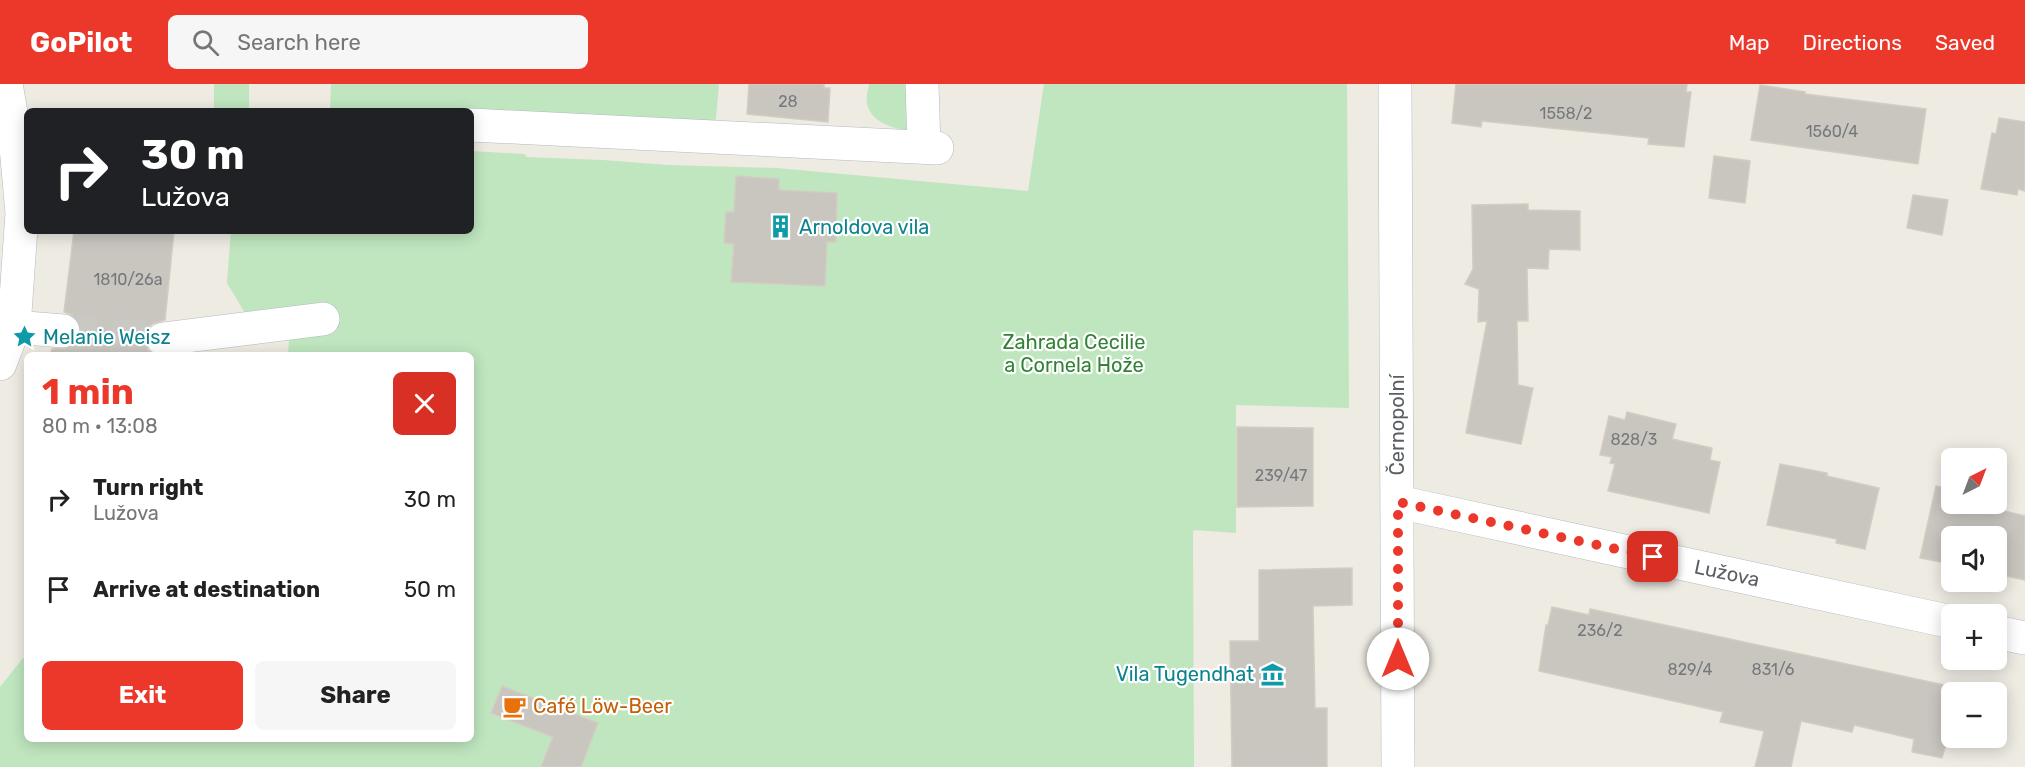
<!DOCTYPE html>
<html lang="en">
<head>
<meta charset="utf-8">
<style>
  :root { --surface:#fff; --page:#f6f6f6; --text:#222; --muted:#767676; --accent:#ec382b }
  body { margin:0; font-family:Rubik,sans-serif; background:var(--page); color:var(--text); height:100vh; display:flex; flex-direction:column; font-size:22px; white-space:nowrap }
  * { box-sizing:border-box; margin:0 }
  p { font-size:20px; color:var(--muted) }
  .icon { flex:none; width:33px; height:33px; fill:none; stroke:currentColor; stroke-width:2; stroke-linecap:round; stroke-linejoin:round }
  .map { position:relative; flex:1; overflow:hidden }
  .side { position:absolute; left:24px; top:268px; width:450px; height:390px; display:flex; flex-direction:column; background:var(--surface); border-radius:9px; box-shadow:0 3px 15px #0003 }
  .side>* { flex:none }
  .top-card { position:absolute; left:24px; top:24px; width:450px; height:126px; border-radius:9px; box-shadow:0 3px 15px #0003; background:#202124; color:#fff; overflow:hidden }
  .needle { width:39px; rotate:42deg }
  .tools { position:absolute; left:1941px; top:364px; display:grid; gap:12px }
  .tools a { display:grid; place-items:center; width:66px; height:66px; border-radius:9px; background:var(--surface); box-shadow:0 3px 15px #0003; font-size:30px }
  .pin { position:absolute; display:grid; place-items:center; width:51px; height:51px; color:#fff; margin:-26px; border-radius:12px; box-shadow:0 3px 9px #0006 }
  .me { position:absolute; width:66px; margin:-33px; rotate:0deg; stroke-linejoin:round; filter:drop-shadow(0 0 4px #0008) }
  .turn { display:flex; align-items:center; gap:21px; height:126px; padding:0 18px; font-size:27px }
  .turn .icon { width:78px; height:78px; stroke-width:2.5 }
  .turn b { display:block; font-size:42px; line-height:51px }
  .round { display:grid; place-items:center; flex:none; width:63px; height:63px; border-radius:9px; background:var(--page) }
  .head { display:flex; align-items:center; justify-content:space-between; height:102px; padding:0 18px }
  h1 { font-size:36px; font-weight:700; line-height:45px; color:var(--accent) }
  .cta { display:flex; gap:12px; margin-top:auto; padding:12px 18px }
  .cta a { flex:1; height:69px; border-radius:9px; background:var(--accent); color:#fff; font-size:24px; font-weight:700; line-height:69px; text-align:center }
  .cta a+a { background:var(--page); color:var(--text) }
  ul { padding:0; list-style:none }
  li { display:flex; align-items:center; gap:18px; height:90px; padding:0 18px }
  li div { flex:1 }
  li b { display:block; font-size:22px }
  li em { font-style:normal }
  header { display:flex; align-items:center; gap:36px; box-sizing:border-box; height:84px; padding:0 30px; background:var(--accent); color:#fff }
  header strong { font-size:28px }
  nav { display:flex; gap:33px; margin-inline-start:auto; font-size:21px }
  .search { width:420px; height:54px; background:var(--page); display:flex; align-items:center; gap:15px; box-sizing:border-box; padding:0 21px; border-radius:9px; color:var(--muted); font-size:22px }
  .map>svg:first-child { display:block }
</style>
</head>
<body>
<header>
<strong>GoPilot</strong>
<div class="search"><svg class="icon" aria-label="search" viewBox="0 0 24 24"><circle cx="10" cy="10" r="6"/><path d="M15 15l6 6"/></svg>Search here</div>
<nav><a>Map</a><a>Directions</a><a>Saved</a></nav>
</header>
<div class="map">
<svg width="2025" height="683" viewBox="0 0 2025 683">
  <rect width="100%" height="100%" fill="#eeebe3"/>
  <!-- green -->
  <g fill="#bfe6bf">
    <rect x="214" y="0" width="35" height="26"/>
    <polygon points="331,0 719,0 716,35 713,43 471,27 330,27"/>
    <path d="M869 0H937L914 48C896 45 871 40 867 19 866 14 868 6 869 0Z"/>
    <polygon points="1044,0 1347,0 1349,324 1236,321 1236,449 1194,446 1193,448 1194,683 581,683 598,639 502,602 492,630 553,653 541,683 0,683 0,603 23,574 27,577 27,656 471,656 471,272 288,271 289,255 245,229 227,199 231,147 471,147 471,67 525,70 526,73 603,76 668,81 777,84 1028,107"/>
  </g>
  <!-- building -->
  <g fill="#c9c6c0" stroke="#d3cdc1" stroke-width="1.5">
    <polygon points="749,0 824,0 824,4 830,4 828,38 747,30"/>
    <polygon points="1456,0 1687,0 1686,8 1691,8 1684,63 1648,60 1649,54 1482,37 1481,43 1452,39"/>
    <polygon points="1760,1 1805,8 1805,10 1926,25 1918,80 1751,56"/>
    <polygon points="1999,34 2025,38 2025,107 2018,105 2017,111 1981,105 1992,49 1996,50"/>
    <polygon points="1714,72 1750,77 1745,119 1709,114"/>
    <polygon points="736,92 779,95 779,106 837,109 836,158 827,158 825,202 731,198 734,160 724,159 726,128 734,128"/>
    <polygon points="1913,111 1948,116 1942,151 1907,144"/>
    <polygon points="1528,120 1528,126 1580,127 1580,166 1549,165 1548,185 1527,184 1528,237 1517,237 1518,301 1533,304 1521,360 1466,349 1487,237 1478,238 1479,205 1465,200 1473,185 1472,121"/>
    <polygon points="74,147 174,147 165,236 152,240 146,248 145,258 148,266 155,272 50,272 52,265 72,264 78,258 82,249 80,238 73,231 64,228"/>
    <polygon points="1627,328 1676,340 1672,355 1712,364 1710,376 1720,378 1709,429 1608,407 1615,380 1610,379 1612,373 1600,371 1609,332 1625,336"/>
    <polygon points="1237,343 1313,344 1313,422 1237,423"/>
    <polygon points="1780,380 1827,389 1827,392 1879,404 1865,465 1836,459 1837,455 1767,441"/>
    <polygon points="1936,402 1952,405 1952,420 1996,420 1996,414 2006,416 2004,427 2025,432 2025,496 1996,490 1996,453 1952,453 1952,480 1920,474"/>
    <polygon points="1352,484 1352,521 1313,522 1315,624 1327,624 1327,683 1232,683 1230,557 1259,557 1259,486"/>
    <polygon points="1552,523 1589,531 1590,525 1963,605 1961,609 1952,609 1952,642 1942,674 1912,668 1914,655 1854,641 1852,648 1801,637 1791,683 1755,683 1764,647 1720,638 1723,628 1539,587 1546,541 1548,541"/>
    <polygon points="502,602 598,639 581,683 541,683 553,653 491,629"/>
  </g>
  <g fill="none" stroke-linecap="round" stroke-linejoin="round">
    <!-- minor-tunnel -->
    <polyline stroke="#c9c8c3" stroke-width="33" stroke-dasharray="33 16" stroke-linecap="butt" points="63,247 163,255"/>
    <defs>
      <g id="minor">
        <polyline points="922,0 924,63"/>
        <polyline points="1395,0 1398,683"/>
        <polyline points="471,41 937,64"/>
        <polyline points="14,243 63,247"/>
        <polyline points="163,255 323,235"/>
        <polyline points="0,280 14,243 22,129 15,52 6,0"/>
        <polyline points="1398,418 1952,538"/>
        <polyline points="1996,548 2025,554"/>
      </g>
    </defs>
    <!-- minor casing -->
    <use href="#minor" stroke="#b5b9bd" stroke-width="34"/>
    <!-- minor -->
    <use href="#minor" stroke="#fff" stroke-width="33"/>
  </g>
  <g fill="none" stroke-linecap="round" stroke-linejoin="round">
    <!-- route -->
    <polyline stroke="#ec382b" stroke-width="10" stroke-dasharray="0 18" points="1398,575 1398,418 1653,473"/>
  </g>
  <!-- icons -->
  <defs>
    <symbol id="building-bare" viewBox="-9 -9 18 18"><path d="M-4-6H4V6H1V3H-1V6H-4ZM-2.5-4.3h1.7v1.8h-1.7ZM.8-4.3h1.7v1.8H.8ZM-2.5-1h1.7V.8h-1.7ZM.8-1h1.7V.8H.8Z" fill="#0f9aa8" stroke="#fff" stroke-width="2.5" paint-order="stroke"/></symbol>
    <symbol id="sight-bare" viewBox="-9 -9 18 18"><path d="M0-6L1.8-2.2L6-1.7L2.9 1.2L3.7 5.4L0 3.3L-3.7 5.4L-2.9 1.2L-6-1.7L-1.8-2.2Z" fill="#0f9aa8" stroke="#fff" stroke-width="2.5" paint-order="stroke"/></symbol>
    <symbol id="museum-bare" viewBox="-9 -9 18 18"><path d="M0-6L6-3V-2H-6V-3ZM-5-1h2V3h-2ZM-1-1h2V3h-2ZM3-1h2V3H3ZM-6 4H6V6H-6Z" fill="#0f9aa8" stroke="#fff" stroke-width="2.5" paint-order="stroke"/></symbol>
    <symbol id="cafe-bare" viewBox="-9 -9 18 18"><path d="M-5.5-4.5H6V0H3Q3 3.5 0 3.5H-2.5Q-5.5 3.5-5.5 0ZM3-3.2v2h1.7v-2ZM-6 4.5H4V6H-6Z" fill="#e8710a" stroke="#fff" stroke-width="2.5" paint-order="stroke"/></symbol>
  </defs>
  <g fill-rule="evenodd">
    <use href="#building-bare" x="764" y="126" width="33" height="33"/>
    <use href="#sight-bare" x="8" y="236" width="33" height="33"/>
    <use href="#museum-bare" x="1256" y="574" width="33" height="33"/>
    <use href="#cafe-bare" x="498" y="606" width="33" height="33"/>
  </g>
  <g text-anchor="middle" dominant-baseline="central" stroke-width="4.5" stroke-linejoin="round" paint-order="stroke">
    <!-- number labels -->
    <g font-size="16" fill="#76797b">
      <text x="788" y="17">28</text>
      <text x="1566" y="29">1558/2</text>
      <text x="1832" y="47">1560/4</text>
      <text x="128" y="195">1810/26a</text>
      <text x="1634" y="355">828/3</text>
      <text x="1281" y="391">239/47</text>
      <text x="1600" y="546">236/2</text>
      <text x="1690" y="585">829/4</text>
      <text x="1773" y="585">831/6</text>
    </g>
    <!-- culture labels -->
    <g font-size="20" fill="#0d838f" stroke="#fff" text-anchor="start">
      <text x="799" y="143">Arnoldova vila</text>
      <text x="43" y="253">Melanie Weisz</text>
      <text x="1254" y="590" text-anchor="end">Vila Tugendhat</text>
    </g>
    <!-- park labels -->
    <g font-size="20" fill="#328336" stroke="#fff">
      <text x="1074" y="258">Zahrada Cecilie<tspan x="1074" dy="23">a Cornela Hože</tspan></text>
    </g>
    <!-- street labels -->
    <g font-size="20" fill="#5b5f64" stroke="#fff">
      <text transform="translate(1397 341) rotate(-90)">Černopolní</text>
      <text transform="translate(1727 489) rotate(12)">Lužova</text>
    </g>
    <!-- food labels -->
    <g font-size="20" fill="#c56008" stroke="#fff" text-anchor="start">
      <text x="533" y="622">Café Löw-Beer</text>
    </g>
  </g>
</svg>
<div class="tools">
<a><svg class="needle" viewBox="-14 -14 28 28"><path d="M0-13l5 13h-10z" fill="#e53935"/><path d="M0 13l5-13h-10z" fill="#767676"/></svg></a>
<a><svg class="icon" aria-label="sound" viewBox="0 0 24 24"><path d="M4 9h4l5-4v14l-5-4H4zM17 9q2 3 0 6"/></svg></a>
<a>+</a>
<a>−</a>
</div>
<div class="pin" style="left:1653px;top:473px;background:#d93025"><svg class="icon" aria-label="arrive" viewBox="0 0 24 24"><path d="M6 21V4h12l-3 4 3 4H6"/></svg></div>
<svg class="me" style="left:1398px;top:575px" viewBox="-20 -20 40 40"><circle r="19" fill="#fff"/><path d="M0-13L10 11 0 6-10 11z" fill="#ec382b"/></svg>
<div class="top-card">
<div class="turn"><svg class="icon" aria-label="right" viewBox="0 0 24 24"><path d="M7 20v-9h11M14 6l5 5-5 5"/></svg><div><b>30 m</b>Lužova</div></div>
</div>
<section class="side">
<div class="head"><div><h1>1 min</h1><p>80 m · 13:08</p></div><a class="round" style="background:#d93025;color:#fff"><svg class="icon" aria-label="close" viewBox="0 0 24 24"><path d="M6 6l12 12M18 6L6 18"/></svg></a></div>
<ul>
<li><svg class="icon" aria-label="right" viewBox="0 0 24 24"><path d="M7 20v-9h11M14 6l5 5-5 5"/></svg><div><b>Turn right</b><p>Lužova</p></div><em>30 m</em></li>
<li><svg class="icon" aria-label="arrive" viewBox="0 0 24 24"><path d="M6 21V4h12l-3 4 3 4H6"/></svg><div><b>Arrive at destination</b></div><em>50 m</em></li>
</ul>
<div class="cta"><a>Exit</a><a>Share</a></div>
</section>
</div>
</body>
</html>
